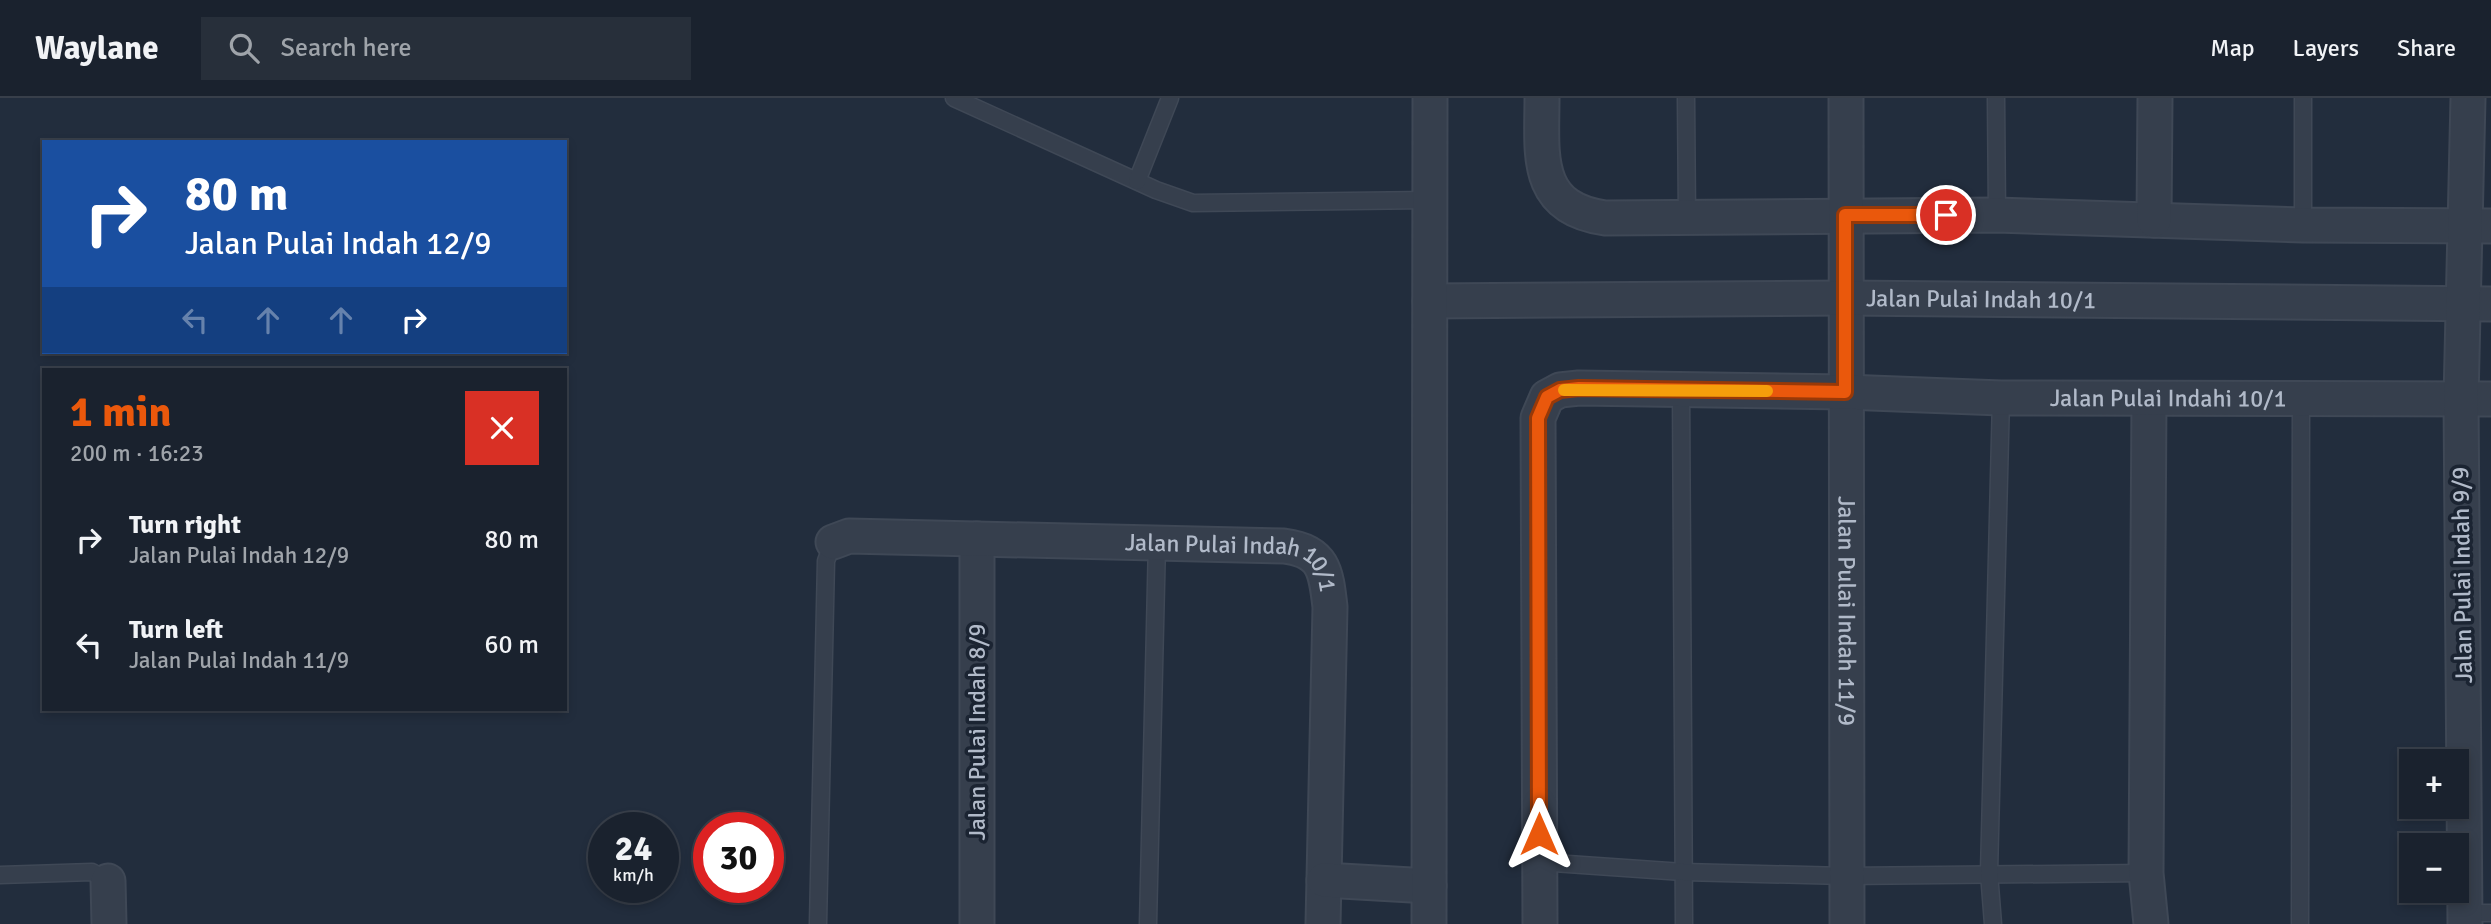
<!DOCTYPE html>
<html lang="en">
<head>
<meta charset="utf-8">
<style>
  :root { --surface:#1a222e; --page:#272f3a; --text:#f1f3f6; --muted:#9fa4aa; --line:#383f4a; --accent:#ea580c }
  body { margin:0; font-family:Signika,sans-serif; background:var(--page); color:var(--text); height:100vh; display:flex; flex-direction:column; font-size:26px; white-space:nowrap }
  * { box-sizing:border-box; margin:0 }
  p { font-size:23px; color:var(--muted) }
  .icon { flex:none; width:38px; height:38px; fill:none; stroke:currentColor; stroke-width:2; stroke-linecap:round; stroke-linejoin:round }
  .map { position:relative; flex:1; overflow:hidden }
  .sheet { position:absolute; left:42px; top:270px; width:525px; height:343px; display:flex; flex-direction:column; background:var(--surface); border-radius:0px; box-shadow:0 4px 10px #0003,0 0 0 2px var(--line) }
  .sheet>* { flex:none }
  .hud { position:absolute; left:42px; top:42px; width:525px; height:214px; border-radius:0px; box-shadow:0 4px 10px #0003,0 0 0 2px var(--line); background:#1a4fa0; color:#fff; overflow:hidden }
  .tools { position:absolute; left:2399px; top:651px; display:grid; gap:14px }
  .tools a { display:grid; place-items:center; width:70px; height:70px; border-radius:0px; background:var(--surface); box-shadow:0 4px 10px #0003,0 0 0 2px var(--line); font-size:35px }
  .speed { position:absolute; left:588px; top:714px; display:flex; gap:14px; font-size:35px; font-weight:700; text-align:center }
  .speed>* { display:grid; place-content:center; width:91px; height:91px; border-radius:50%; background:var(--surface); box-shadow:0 4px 10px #0003,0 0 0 2px var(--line); line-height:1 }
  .speed small { font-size:18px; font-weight:400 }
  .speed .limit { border:10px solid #d22; background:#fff; color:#111 }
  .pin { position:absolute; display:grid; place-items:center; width:60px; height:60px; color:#fff; margin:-30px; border:4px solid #fff; border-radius:50%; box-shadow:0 2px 7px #0007 }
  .me { position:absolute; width:77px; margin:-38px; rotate:0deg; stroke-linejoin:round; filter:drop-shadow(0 0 5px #0008) }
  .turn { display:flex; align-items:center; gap:24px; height:147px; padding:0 28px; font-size:32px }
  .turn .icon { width:91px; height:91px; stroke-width:2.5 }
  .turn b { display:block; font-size:49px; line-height:60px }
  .lanes { display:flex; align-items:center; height:66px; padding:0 28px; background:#0003; justify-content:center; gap:35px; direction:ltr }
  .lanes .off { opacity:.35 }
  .round { display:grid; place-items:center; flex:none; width:74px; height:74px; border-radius:0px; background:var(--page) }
  .headline { display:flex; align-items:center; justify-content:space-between; height:119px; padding:0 28px }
  h1 { font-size:42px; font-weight:800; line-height:52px; color:var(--accent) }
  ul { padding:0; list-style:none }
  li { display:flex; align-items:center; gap:21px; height:105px; padding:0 28px }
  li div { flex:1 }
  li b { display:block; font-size:26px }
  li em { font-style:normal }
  header { display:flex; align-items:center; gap:42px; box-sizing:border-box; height:98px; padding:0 35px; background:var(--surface); border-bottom:2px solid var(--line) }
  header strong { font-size:33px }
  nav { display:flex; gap:38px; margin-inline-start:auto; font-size:24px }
  .search { width:490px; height:63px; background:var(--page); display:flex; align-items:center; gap:18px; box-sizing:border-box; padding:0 24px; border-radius:0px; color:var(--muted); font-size:26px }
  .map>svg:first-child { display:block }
</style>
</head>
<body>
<header>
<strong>Waylane</strong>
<div class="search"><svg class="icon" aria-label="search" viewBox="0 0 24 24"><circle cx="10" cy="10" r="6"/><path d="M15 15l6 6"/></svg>Search here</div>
<nav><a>Map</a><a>Layers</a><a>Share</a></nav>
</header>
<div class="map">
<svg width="2491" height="826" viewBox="0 0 2491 826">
  <rect width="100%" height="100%" fill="#222d3d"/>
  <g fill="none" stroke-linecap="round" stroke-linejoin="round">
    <defs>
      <g id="lane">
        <polyline points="954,0 1156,92 1193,105 1429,102"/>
        <polyline points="1686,0 1687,121"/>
        <polyline points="1996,0 1997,117"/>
        <polyline points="1137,83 1170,0"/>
        <polyline points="2303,127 2303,0"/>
        <polyline points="1681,291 1684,826"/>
        <polyline points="1539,764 1683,774 1845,778 2146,775"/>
        <polyline points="0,777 92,774 108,783"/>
        <polyline points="2466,815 2491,815"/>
        <polyline points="818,826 826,463 833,444"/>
        <polyline points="1148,826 1157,444"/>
        <polyline points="1993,826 1989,775 2001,300"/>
        <polyline points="2300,826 2301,301"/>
      </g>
      <g id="street">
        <path d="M1542 0C1542 56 1533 110 1605 120L1997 117 2303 127 2491 128"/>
        <path id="s1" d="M1846 0 1847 826"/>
        <polyline points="2154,122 2155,0"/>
        <path id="s2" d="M1430 203 1845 200 2491 206"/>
        <polyline points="2149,301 2146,775 2151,826"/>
        <polyline points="977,441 977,826"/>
        <path id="s3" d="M833 444 849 438 1284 448C1324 453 1326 473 1330 509L1323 826"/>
        <polyline points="1324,782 1429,788"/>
        <polyline points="108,783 109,826"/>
        <polyline points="1429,826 1430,0"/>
        <path id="s4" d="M1540 826 1538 320 1547 299 1560 292 1579 290 1845 294 2001 300 2491 301"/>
        <polyline points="2465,826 2461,301 2468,0"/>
      </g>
    </defs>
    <!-- lane casing -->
    <use href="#lane" stroke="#3f4856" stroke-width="19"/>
    <!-- street casing -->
    <use href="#street" stroke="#3f4856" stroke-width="37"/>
    <!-- lane -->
    <use href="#lane" stroke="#363f4d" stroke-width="16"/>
    <!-- street -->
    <use href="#street" stroke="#363f4d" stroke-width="33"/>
  </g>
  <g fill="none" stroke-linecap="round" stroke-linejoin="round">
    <defs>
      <polyline id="route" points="1539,736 1538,320 1547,299 1560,292 1579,290 1845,294 1845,117 1946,117"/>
    </defs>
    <!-- route casing -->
    <use href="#route" stroke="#983908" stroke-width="18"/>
    <!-- route -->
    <use href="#route" stroke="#ea580c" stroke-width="12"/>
    <!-- slow -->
    <polyline stroke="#f59e0b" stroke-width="12" points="1564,292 1767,293"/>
  </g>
  <g text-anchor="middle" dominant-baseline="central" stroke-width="7" stroke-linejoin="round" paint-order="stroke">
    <!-- street labels -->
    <g font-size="24" fill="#b1bac9" stroke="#1b2432">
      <text stroke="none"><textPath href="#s2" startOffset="551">Jalan Pulai Indah 10/1</textPath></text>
      <text stroke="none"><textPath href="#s4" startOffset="1152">Jalan Pulai Indahi 10/1</textPath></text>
      <text stroke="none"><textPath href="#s3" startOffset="408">Jalan Pulai Indah 10/1</textPath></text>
      <text transform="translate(2462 477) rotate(-91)">Jalan Pulai Indah 9/9</text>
      <text stroke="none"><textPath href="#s1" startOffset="513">Jalan Pulai Indah 11/9</textPath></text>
      <text transform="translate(977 634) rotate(-90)">Jalan Pulai Indah 8/9</text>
    </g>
  </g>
</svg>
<div class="tools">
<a>+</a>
<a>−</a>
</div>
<div class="speed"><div>24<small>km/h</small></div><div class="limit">30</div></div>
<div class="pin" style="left:1946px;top:117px;background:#d93025"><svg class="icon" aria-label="arrive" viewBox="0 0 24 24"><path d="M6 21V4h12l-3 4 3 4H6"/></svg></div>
<svg class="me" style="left:1539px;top:736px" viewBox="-20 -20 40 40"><path d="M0-17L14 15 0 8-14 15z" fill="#ea580c" stroke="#fff" stroke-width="4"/></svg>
<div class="hud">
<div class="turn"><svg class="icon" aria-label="right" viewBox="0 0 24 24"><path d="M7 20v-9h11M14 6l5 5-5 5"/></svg><div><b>80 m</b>Jalan Pulai Indah 12/9</div></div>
<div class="lanes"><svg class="icon off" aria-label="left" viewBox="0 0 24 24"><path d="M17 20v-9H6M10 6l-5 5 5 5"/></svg><svg class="icon off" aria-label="ahead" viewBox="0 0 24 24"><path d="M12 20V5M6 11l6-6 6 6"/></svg><svg class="icon off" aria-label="ahead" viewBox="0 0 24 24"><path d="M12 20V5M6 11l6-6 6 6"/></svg><svg class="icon" aria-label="right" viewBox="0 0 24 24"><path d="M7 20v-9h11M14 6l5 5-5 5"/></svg></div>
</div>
<section class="sheet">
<div class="headline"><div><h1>1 min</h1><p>200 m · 16:23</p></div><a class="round" style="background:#d93025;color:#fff"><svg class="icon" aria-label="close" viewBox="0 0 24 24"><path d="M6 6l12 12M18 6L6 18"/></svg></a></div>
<ul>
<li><svg class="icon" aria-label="right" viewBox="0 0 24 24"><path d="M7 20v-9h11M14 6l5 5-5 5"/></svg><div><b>Turn right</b><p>Jalan Pulai Indah 12/9</p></div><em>80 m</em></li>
<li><svg class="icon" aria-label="left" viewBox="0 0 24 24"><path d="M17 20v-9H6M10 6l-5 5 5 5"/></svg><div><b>Turn left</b><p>Jalan Pulai Indah 11/9</p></div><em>60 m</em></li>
</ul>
</section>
</div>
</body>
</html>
